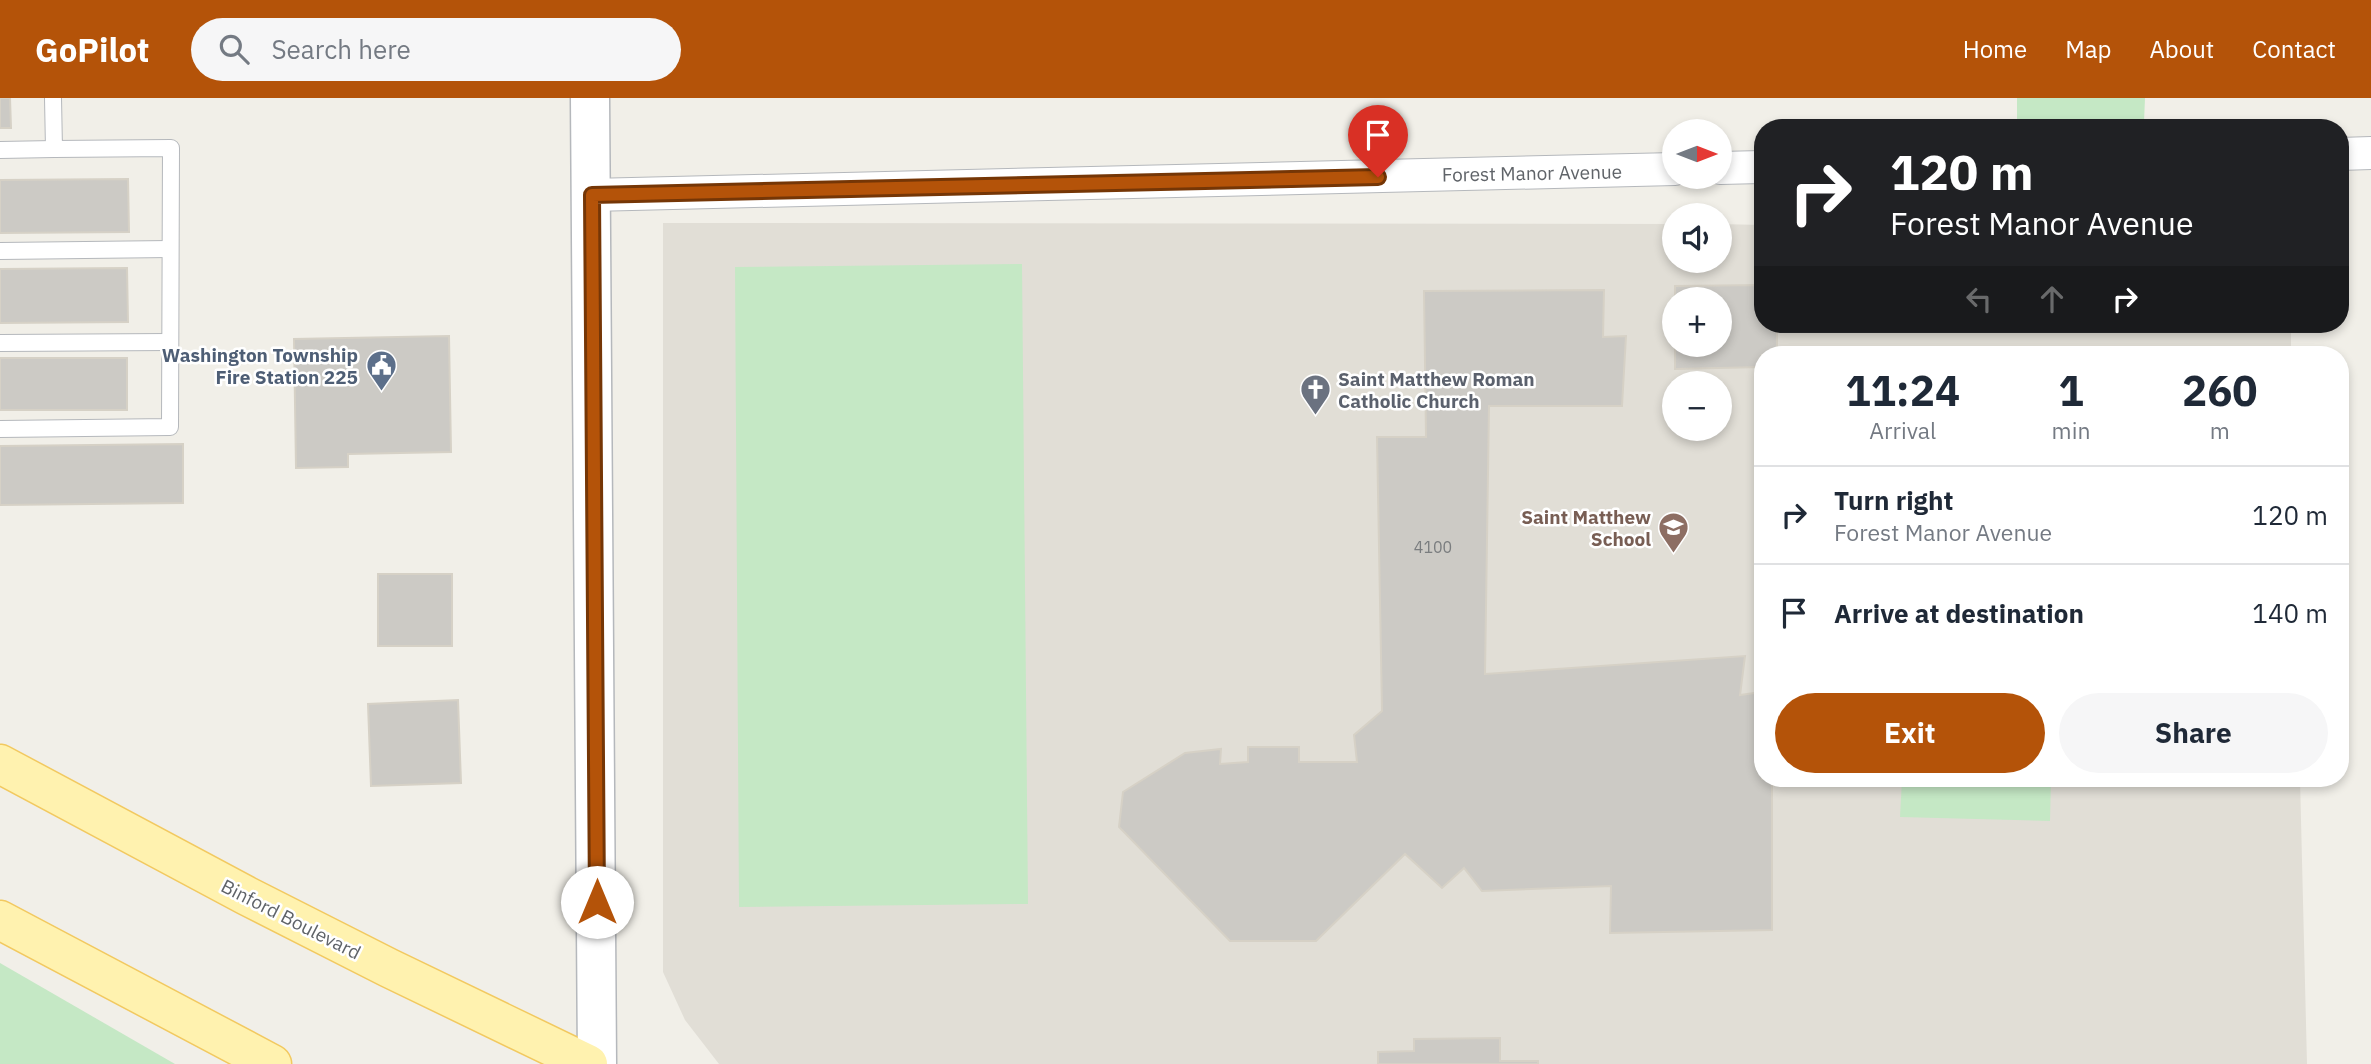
<!DOCTYPE html>
<html lang="en">
<head>
<meta charset="utf-8">
<style>
  :root { --surface:#fff; --page:#f6f6f7; --text:#1f2937; --muted:#747a83; --line:#e0e1e3; --accent:#b45309 }
  body { margin:0; font-family:"IBM Plex Sans",sans-serif; background:var(--page); color:var(--text); height:100vh; display:flex; flex-direction:column; font-size:26px; white-space:nowrap }
  * { box-sizing:border-box; margin:0 }
  p { font-size:23px; color:var(--muted) }
  .icon { flex:none; width:38px; height:38px; fill:none; stroke:currentColor; stroke-width:2; stroke-linecap:round; stroke-linejoin:round }
  .map { position:relative; flex:1; overflow:hidden }
  .drawer { position:absolute; left:1754px; top:248px; width:595px; height:441px; display:flex; flex-direction:column; background:var(--surface); border-radius:28px; box-shadow:0 4px 10px #0003 }
  .drawer>* { flex:none }
  .guide { position:absolute; left:1754px; top:21px; width:595px; height:214px; border-radius:28px; box-shadow:0 4px 10px #0003; background:#202124; color:#fff; overflow:hidden }
  .needle { width:46px; rotate:90deg }
  .controls { position:absolute; left:1662px; top:21px; display:grid; gap:14px }
  .controls a { display:grid; place-items:center; width:70px; height:70px; border-radius:50%; background:var(--surface); box-shadow:0 4px 10px #0003; font-size:35px }
  .pin { position:absolute; display:grid; place-items:center; width:60px; height:60px; color:#fff; margin:-72px -30px; border-radius:50% 50% 50% 0; rotate:-45deg; box-shadow:0 0 7px #0007 }
  .pin .icon { rotate:45deg }
  .me { position:absolute; width:77px; margin:-38px; rotate:0deg; stroke-linejoin:round; filter:drop-shadow(0 0 5px #0008) }
  .turn { display:flex; align-items:center; gap:24px; height:147px; padding:0 21px; font-size:32px }
  .turn .icon { width:91px; height:91px; stroke-width:2.5 }
  .turn b { display:block; font-size:49px; line-height:60px }
  .lanes { display:flex; align-items:center; height:66px; padding:0 21px; background:#0003; justify-content:center; gap:35px; direction:ltr }
  .lanes .off { opacity:.35 }
  .eta { display:flex; justify-content:space-evenly; align-items:center; height:119px; text-align:center }
  .eta b { font-size:42px; font-weight:700; line-height:49px }
  .primary-button { display:flex; gap:14px; margin-top:auto; padding:14px 21px }
  .primary-button a { flex:1; height:80px; border-radius:42px; background:var(--accent); color:#fff; font-size:28px; font-weight:700; line-height:80px; text-align:center }
  .primary-button a+a { background:var(--page); color:var(--text) }
  ul { padding:0; list-style:none }
  li { display:flex; align-items:center; gap:21px; height:98px; padding:0 21px; border-top:2px solid var(--line) }
  li div { flex:1 }
  li b { display:block; font-size:26px }
  li em { font-style:normal }
  header { display:flex; align-items:center; gap:42px; box-sizing:border-box; height:98px; padding:0 35px; background:var(--accent); color:#fff }
  header strong { font-size:33px }
  nav { display:flex; gap:38px; margin-inline-start:auto; font-size:24px }
  .search { width:490px; height:63px; background:var(--page); display:flex; align-items:center; gap:18px; box-sizing:border-box; padding:0 24px; border-radius:38px; color:var(--muted); font-size:26px }
  .map>svg:first-child { display:block }
</style>
</head>
<body>
<header>
<strong>GoPilot</strong>
<div class="search"><svg class="icon" aria-label="search" viewBox="0 0 24 24"><circle cx="10" cy="10" r="6"/><path d="M15 15l6 6"/></svg>Search here</div>
<nav><a>Home</a><a>Map</a><a>About</a><a>Contact</a></nav>
</header>
<div class="map">
<svg width="2371" height="966" viewBox="0 0 2371 966">
  <rect width="100%" height="100%" fill="#f1efe8"/>
  <!-- education -->
  <path fill="#e1ded6" fill-rule="evenodd" d="M663 125 1675 126V163H1720V126L1762 127V226H2291V257H1762V681H2300L2307 966H719L685 922 663 874ZM1675 201H1720V247H1675ZM1675 285H1720V331H1675Z"/>
  <!-- green -->
  <g fill="#c5e8c5">
    <polygon points="2017,0 2145,0 2144,24 2017,23"/>
    <polygon points="1022,166 1028,806 739,809 735,169"/>
    <polygon points="1902,681 2051,681 2050,723 1900,719"/>
    <polygon points="0,865 175,966 0,966"/>
  </g>
  <!-- building -->
  <g fill="#cccac5" stroke="#d6d1c6" stroke-width="2">
    <polygon points="0,0 10,0 11,30 0,30"/>
    <polygon points="128,81 129,134 0,135 0,82"/>
    <polygon points="127,170 128,224 0,225 0,171"/>
    <polygon points="1762,187 1762,226 1777,226 1777,257 1762,257 1762,269 1675,271 1675,247 1720,247 1720,201 1675,201 1675,188"/>
    <polygon points="1604,192 1603,239 1626,238 1622,308 1489,308 1485,576 1745,558 1740,597 1762,594 1762,681 1772,681 1772,832 1610,835 1611,788 1482,793 1464,770 1442,790 1405,756 1316,843 1230,843 1119,729 1123,694 1185,655 1221,651 1220,666 1248,664 1248,649 1299,649 1299,664 1357,664 1354,637 1382,613 1377,339 1426,339 1424,193"/>
    <polygon points="449,238 451,354 348,356 348,369 296,370 294,241"/>
    <rect x="0" y="260" width="127" height="52"/>
    <polygon points="183,346 183,405 0,407 0,348"/>
    <rect x="378" y="476" width="74" height="72"/>
    <polygon points="458,602 461,685 371,688 368,606"/>
    <polygon points="1500,940 1500,963 1538,963 1538,966 1378,966 1378,954 1414,953 1414,941"/>
  </g>
  <g fill="none" stroke-linecap="round" stroke-linejoin="round">
    <defs>
      <g id="service">
        <polyline points="0,52 54,51"/>
        <polyline points="0,153 170,151"/>
        <polyline points="0,245 170,244"/>
        <polyline points="0,331 170,329 171,50 54,51 53,0"/>
      </g>
      <g id="minor">
        <polyline points="2340,56 2371,55"/>
        <polyline points="1720,70 1762,69"/>
        <polyline points="591,97 1675,71"/>
      </g>
      <polyline id="tertiary" points="590,0 597,966"/>
      <g id="primary">
        <polyline points="0,666 247,798 389,870 588,966"/>
        <polyline points="0,822 272,966"/>
      </g>
    </defs>
    <!-- service casing -->
    <use href="#service" stroke="#b5b8bc" stroke-width="18"/>
    <!-- minor casing -->
    <use href="#minor" stroke="#b5b8bc" stroke-width="34"/>
    <!-- tertiary casing -->
    <use href="#tertiary" stroke="#b5b8bc" stroke-width="41"/>
    <!-- primary casing -->
    <use href="#primary" stroke="#f2c960" stroke-width="41"/>
    <!-- service -->
    <use href="#service" stroke="#fff" stroke-width="16"/>
    <!-- minor -->
    <use href="#minor" stroke="#fff" stroke-width="32"/>
    <!-- tertiary -->
    <use href="#tertiary" stroke="#fff" stroke-width="38"/>
    <!-- primary -->
    <use href="#primary" stroke="#fff2af" stroke-width="38"/>
  </g>
  <g fill="none" stroke-linecap="round" stroke-linejoin="round">
    <defs>
      <polyline id="route" points="597,804 592,97 1378,79"/>
    </defs>
    <!-- route casing -->
    <use href="#route" stroke="#753606" stroke-width="18"/>
    <!-- route -->
    <use href="#route" stroke="#b45309" stroke-width="12"/>
  </g>
  <!-- icons -->
  <defs>
    <symbol id="civic-pin" viewBox="-11 -11 22 30"><path d="M0 17L-7.5 6A9.5 9.5 0 1 1 7.5 6Z" fill="#5c6f8a" stroke="#fff"/><path d="M-.6-6.5H3V-4.5H.6V-3L4-1V1h2V6H-6V1h2V-1L-.6-3ZM-1.2 2.5V6h2.4V2.5Z" fill="#fff"/></symbol>
    <symbol id="church-pin" viewBox="-11 -11 22 30"><path d="M0 17L-7.5 6A9.5 9.5 0 1 1 7.5 6Z" fill="#6b7280" stroke="#fff"/><path d="M-1.2-6h2.4v3.5h3.3v2.4h-3.3V6h-2.4V-.1h-3.3v-2.4h3.3Z" fill="#fff"/></symbol>
    <symbol id="school-pin" viewBox="-11 -11 22 30"><path d="M0 17L-7.5 6A9.5 9.5 0 1 1 7.5 6Z" fill="#8d6e63" stroke="#fff"/><path d="M0-5L7-2L0 1L-7-2ZM-4 1L0 2.5L4 1V4Q0 6-4 4Z" fill="#fff"/></symbol>
  </defs>
  <g fill-rule="evenodd">
    <use href="#civic-pin" x="364" y="250" width="35" height="47"/>
    <use href="#church-pin" x="1298" y="274" width="35" height="47"/>
    <use href="#school-pin" x="1656" y="412" width="35" height="47"/>
  </g>
  <g text-anchor="middle" dominant-baseline="central" stroke-width="5" stroke-linejoin="round" paint-order="stroke">
    <!-- number labels -->
    <g font-size="16" fill="#7a7d7f">
      <text x="1433" y="449">4100</text>
    </g>
    <!-- street labels -->
    <g font-size="19" fill="#5f6368" stroke="#fff">
      <text transform="translate(1532 75) rotate(-1)">Forest Manor Avenue</text>
      <text transform="translate(291 821) rotate(27)">Binford Boulevard</text>
    </g>
    <!-- service labels -->
    <g font-size="19" font-weight="bold" fill="#4e5e75" stroke="#fff" text-anchor="end">
      <text x="358" y="257">Washington Township<tspan x="358" dy="22">Fire Station 225</tspan></text>
    </g>
    <!-- worship labels -->
    <g font-size="19" font-weight="bold" fill="#5b616d" stroke="#fff" text-anchor="start">
      <text x="1338" y="281">Saint Matthew Roman<tspan x="1338" dy="22">Catholic Church</tspan></text>
    </g>
    <!-- education labels -->
    <g font-size="19" font-weight="bold" fill="#785e54" stroke="#fff" text-anchor="end">
      <text x="1651" y="419">Saint Matthew<tspan x="1651" dy="22">School</tspan></text>
    </g>
  </g>
</svg>
<div class="controls">
<a><svg class="needle" viewBox="-14 -14 28 28"><path d="M0-13l5 13h-10z" fill="#e53935"/><path d="M0 13l5-13h-10z" fill="#747a83"/></svg></a>
<a><svg class="icon" aria-label="sound" viewBox="0 0 24 24"><path d="M4 9h4l5-4v14l-5-4H4zM17 9q2 3 0 6"/></svg></a>
<a>+</a>
<a>−</a>
</div>
<div class="pin" style="left:1378px;top:79px;background:#d93025"><svg class="icon" aria-label="arrive" viewBox="0 0 24 24"><path d="M6 21V4h12l-3 4 3 4H6"/></svg></div>
<svg class="me" style="left:597px;top:804px" viewBox="-20 -20 40 40"><circle r="19" fill="#fff"/><path d="M0-13L10 11 0 6-10 11z" fill="#b45309"/></svg>
<div class="guide">
<div class="turn"><svg class="icon" aria-label="right" viewBox="0 0 24 24"><path d="M7 20v-9h11M14 6l5 5-5 5"/></svg><div><b>120 m</b>Forest Manor Avenue</div></div>
<div class="lanes"><svg class="icon off" aria-label="left" viewBox="0 0 24 24"><path d="M17 20v-9H6M10 6l-5 5 5 5"/></svg><svg class="icon off" aria-label="ahead" viewBox="0 0 24 24"><path d="M12 20V5M6 11l6-6 6 6"/></svg><svg class="icon" aria-label="right" viewBox="0 0 24 24"><path d="M7 20v-9h11M14 6l5 5-5 5"/></svg></div>
</div>
<section class="drawer">
<div class="eta">
<div><b>11:24</b><p>Arrival</p></div>
<div><b>1</b><p>min</p></div>
<div><b>260</b><p>m</p></div>
</div>
<ul>
<li><svg class="icon" aria-label="right" viewBox="0 0 24 24"><path d="M7 20v-9h11M14 6l5 5-5 5"/></svg><div><b>Turn right</b><p>Forest Manor Avenue</p></div><em>120 m</em></li>
<li><svg class="icon" aria-label="arrive" viewBox="0 0 24 24"><path d="M6 21V4h12l-3 4 3 4H6"/></svg><div><b>Arrive at destination</b></div><em>140 m</em></li>
</ul>
<div class="primary-button"><a>Exit</a><a>Share</a></div>
</section>
</div>
</body>
</html>
